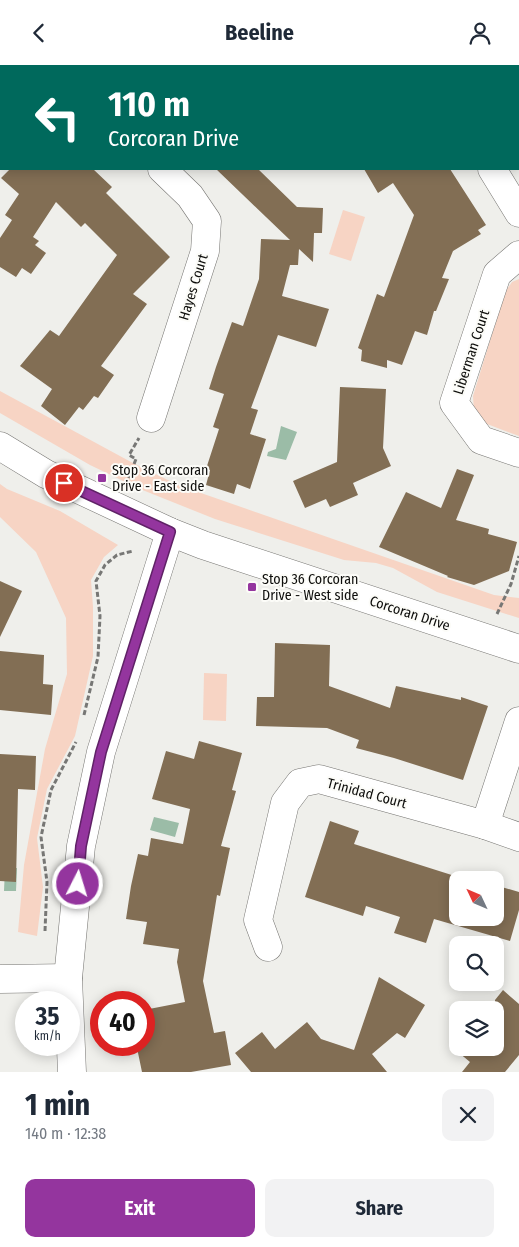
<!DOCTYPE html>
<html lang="en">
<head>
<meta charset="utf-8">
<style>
  body { margin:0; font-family:"Fira Sans Condensed",sans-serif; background:#f2f2f3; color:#1f2937; height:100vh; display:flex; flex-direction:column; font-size:19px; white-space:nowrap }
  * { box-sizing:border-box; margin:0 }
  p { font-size:16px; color:#747a83 }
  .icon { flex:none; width:28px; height:28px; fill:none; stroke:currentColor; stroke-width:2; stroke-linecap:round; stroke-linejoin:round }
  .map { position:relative; height:1007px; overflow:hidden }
  .side { display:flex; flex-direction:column; background:#fff; flex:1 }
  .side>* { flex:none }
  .top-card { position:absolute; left:0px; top:0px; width:520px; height:105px; box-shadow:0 2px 12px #0003; background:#00695c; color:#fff; overflow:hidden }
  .needle { width:32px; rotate:314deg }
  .tools { position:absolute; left:449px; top:806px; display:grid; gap:10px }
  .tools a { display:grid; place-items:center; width:55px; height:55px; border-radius:10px; background:#fff; box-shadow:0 2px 12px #0003; font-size:25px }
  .speed { position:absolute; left:15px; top:926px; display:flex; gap:10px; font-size:25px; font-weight:700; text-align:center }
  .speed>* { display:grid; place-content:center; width:65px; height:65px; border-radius:50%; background:#fff; box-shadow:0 2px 12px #0003; line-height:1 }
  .speed small { font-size:12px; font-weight:400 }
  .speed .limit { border:8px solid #d22; background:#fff; color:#111 }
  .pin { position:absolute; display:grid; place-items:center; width:42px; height:42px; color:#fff; margin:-21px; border:2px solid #fff; border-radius:50%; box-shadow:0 1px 5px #0007 }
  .me { position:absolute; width:55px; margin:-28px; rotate:5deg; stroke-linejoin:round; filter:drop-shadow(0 0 4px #0008) }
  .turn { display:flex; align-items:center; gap:18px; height:105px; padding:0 25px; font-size:22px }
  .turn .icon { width:65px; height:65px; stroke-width:2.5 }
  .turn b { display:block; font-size:35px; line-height:42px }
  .round { display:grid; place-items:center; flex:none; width:52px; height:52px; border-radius:10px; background:#f2f2f3 }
  .overview { display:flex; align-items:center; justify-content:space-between; height:85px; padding:0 25px }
  h1 { font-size:30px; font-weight:700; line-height:38px }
  .action { display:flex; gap:10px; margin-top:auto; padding:10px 25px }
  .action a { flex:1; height:58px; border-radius:10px; background:#94359e; color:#fff; font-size:20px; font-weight:700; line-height:58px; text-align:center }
  .action a+a { background:#f2f2f3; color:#1f2937 }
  header { display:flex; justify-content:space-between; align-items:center; height:65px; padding:0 25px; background:#fff; font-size:22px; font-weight:700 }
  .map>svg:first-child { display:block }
</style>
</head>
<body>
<header><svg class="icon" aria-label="back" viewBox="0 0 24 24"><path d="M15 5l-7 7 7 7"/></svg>Beeline<svg class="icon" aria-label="person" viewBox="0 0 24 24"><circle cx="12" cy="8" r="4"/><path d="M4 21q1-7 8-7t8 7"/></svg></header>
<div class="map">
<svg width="519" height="1007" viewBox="0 0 519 1007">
  <rect width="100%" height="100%" fill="#efefeb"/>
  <!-- green -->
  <g fill="#f7d4c4">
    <path d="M343 145 365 152 351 196 329 189Z"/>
    <path d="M519 214V371L487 359 474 346 473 331 505 227 512 217Z"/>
    <path d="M0 326 131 397 178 420 494 530 519 533V553L437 527 393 503 376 498 344 495 215 454 140 424 90 400 0 348Z"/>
    <path d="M0 419 7 424 60 446 118 480 104 492 91 515 93 542V591L75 671 47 724 37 773 43 822 37 871 18 867 24 800 45 684 67 609 66 553 36 487 0 452Z"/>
    <path d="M204 608 227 609 226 656 203 655Z"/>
  </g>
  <!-- water -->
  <g fill="#9bbca7">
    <path d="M281 361 297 367 286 395 267 391 268 387 276 384Z"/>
    <path d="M154 752 179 758 175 772 150 765Z"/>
    <path d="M5 803H17L16 826H4Z"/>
  </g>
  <!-- building -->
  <g fill="#826e54">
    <path d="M10 104H93L112 122 106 128 170 192 133 229 147 239 101 301 114 310 98 333 94 331 83 345 79 342 65 360 41 341 52 324 20 301 50 265 59 271 117 190 85 158 81 162 56 137 33 172 39 176 35 180 46 188 31 209 22 203 16 212 0 202V173L12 155 5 150 19 129 1 113Z"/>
    <path d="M216 104H258L297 142 323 143 322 168H314L313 197 299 184 298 200H290L282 231 329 244 316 282 278 270 251 343 258 345 250 369 266 374 250 424 237 419 234 429 206 420 210 405 206 404 219 364 213 362 224 329 209 324 216 302 232 257 243 261 259 214 261 174 290 175Z"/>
    <path d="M364 104H450L486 160 478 165 481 169 453 186 442 213 449 214 436 246H434L427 270 415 266 402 300 387 295V303L361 296 362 285 358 283 377 229 384 232 414 150 393 118 378 128Z"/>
    <path d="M340 322 386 324 383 383 391 401 353 418 358 430 330 442 326 434 305 443 293 416 337 397Z"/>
    <path d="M457 404 474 410 456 455 489 464 488 469 517 477 509 506 474 520 447 512 448 511 379 482 406 427 441 443Z"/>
    <path d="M0 516 22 526 0 572Z"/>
    <path d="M275 578 330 580 329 621 390 643 396 621 461 635V632L488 641 463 715 394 693 356 683 359 675 327 663 256 661 257 632H274Z"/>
    <path d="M0 586 44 590 43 619 53 620 51 650 0 645Z"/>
    <path d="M199 676 242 688 232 725 236 726 221 781 230 783 220 831 217 830 203 916 214 968 225 966 231 1000 191 1007H142L137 983 144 982V945L185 937 177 897 179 884 143 879 147 857 126 854 131 821 138 789 148 791 151 773 183 779 190 744 152 734 166 686 194 694Z"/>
    <path d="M0 689 36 691 35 725 18 724 16 817 0 816Z"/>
    <path d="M330 756 359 766 354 779 458 812V852H495V820L519 827V845L510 876 434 854 426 878 394 868 400 852 366 841 363 851 305 832Z"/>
    <path d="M379 912 425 940 405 973 397 968 372 989 387 1007H251L235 988 262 967 275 984 307 957 321 974 354 985Z"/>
    <path d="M503 925 519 939V990L505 1007H462L470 997 452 982H495V935Z"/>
  </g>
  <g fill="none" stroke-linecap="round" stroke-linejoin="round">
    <defs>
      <g id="minor">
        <path d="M52 0 54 1"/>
        <path d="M428 0 429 1"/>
        <path d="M0 45 1 43"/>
        <path d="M492 104 519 148"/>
        <path d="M519 190 497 209 454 338 481 375 519 388"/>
        <path d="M151 353 205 186 207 156 190 131 162 104"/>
        <path d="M0 381 46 409 170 467 203 480 519 584"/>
        <path d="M485 760 519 772"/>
        <path d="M268 882 258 855 285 738 300 718 319 714 485 760 519 656"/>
        <path d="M0 914 68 913"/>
        <path d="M72 1007 68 913 81 781 101 687 170 467"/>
      </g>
    </defs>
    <!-- minor casing -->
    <use href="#minor" stroke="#767572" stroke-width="29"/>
    <!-- path -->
    <g stroke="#777775" stroke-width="3" stroke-dasharray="5 2.5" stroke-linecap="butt">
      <path d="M126 420 136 394 129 390 139 373"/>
      <path d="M497 549 511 519 519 491"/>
      <path d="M84 650 98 592 100 551 96 516 105 500 117 490 133 486"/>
      <path d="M45 866 47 817 41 772 51 725 76 677"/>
    </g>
    <!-- minor -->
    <use href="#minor" stroke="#fff" stroke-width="28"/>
  </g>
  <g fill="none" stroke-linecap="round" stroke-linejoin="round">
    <defs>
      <path id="route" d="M64 418 170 467 101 687 81 781 78 819"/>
    </defs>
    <!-- route casing -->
    <use href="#route" stroke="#602267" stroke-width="12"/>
    <!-- route -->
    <use href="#route" stroke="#94359e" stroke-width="9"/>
  </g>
  <!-- markers -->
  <g fill="#94359e" stroke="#fcfcf8" stroke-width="2">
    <rect x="97" y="408" width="10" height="10" rx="2.5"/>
    <rect x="247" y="517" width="10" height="10" rx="2.5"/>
  </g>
  <g text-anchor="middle" stroke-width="4" stroke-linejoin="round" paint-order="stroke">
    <!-- street labels -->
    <g font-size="14" fill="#0d0d0b" stroke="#fcfcf8">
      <text transform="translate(193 222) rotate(-73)" y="5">Hayes Court</text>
      <text transform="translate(471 287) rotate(-72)" y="5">Liberman Court</text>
      <text transform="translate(410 548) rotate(18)" y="5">Corcoran Drive</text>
      <text transform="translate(367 728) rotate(15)" y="5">Trinidad Court</text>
    </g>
    <!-- poi labels -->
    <g font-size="14" fill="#0d0d0b" stroke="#fcfcf8" text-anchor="start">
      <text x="112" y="410">Stop 36 Corcoran<tspan x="112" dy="16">Drive - East side</tspan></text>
      <text x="262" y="519">Stop 36 Corcoran<tspan x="262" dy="16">Drive - West side</tspan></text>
    </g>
  </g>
</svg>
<div class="tools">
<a><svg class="needle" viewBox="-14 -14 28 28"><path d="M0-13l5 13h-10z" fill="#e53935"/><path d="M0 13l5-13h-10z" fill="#747a83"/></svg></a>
<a><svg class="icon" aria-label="search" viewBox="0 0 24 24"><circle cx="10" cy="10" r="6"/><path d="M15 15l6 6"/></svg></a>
<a><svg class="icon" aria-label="layers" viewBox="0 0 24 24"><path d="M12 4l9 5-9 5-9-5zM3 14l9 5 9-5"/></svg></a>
</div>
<div class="speed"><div>35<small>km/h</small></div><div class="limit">40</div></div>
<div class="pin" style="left:64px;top:418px;background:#d93025"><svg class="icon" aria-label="arrive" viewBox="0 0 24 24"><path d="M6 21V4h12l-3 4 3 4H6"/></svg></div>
<svg class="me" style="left:78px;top:819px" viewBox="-20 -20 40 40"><circle r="17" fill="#94359e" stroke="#fff" stroke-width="3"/><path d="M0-11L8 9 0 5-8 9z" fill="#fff"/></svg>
<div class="top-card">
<div class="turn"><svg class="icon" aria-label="left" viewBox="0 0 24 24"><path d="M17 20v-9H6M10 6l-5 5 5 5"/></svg><div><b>110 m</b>Corcoran Drive</div></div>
</div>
</div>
<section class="side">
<div class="overview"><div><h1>1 min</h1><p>140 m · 12:38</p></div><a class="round"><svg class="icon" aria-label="close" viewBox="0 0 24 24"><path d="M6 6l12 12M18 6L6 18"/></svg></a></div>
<div class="action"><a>Exit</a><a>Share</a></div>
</section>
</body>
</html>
